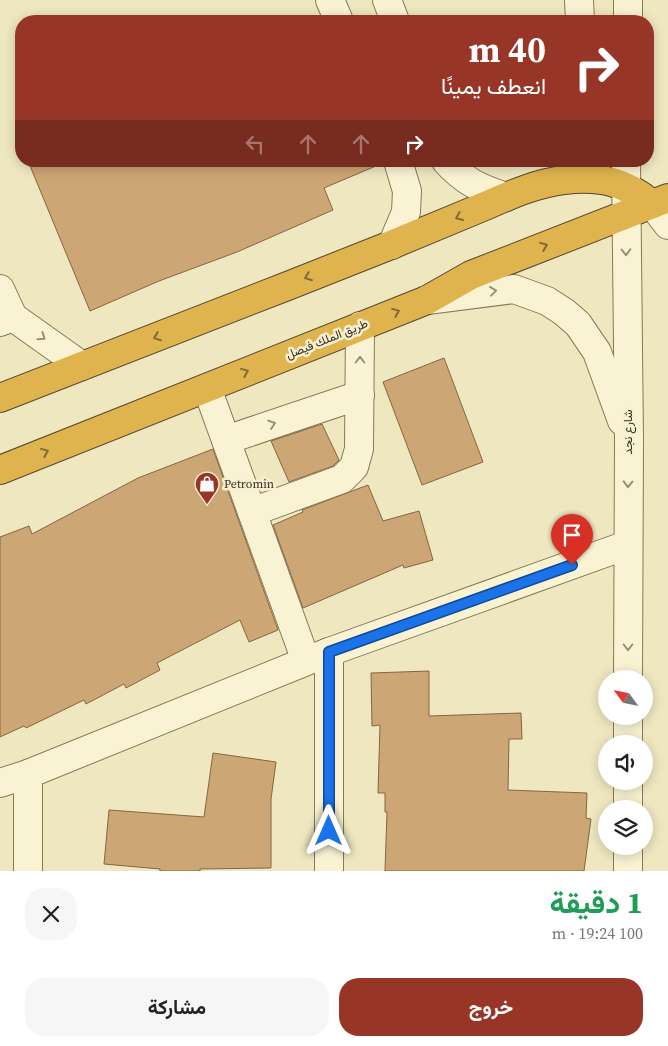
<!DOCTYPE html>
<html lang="ar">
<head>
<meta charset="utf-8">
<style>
  body { margin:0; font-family:"Source Serif 4",Vazirmatn,serif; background:#f6f6f6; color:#222; direction:rtl; height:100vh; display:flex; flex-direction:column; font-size:19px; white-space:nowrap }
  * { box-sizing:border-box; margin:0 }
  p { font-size:16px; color:#767676 }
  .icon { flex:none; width:28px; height:28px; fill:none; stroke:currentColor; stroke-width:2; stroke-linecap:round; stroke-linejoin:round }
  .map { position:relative; height:871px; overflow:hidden; direction:ltr }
  .panel { display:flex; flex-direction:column; background:#fff; flex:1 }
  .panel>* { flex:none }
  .banner { position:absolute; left:15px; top:15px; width:639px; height:152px; border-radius:20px; box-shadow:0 2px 12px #0003; direction:rtl; background:#973627; color:#fff; overflow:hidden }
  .needle { width:32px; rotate:303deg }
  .controls { position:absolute; left:598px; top:670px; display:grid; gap:10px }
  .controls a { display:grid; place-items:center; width:55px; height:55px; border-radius:50%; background:#fff; box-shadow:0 2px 12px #0003; font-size:25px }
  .pin { position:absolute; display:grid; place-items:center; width:42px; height:42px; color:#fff; margin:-51px -21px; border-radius:50% 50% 50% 0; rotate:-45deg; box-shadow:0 0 5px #0007 }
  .pin .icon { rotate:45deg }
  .me { position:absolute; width:55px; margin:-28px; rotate:0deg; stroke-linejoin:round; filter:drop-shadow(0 0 4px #0008) }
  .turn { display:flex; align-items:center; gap:18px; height:105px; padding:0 25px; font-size:22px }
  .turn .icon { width:65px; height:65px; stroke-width:2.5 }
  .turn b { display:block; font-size:35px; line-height:42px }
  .lanes { display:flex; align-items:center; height:48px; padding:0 25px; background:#0003; justify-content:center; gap:25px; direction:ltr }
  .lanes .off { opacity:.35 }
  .round { display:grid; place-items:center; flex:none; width:52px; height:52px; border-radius:20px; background:#f6f6f6 }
  .summary { display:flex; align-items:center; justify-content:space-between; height:85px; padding:0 25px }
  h1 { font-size:30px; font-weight:700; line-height:38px; color:#1e9e55 }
  .primary-button { display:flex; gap:10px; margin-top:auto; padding:10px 25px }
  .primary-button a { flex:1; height:58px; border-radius:20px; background:#973627; color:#fff; font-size:20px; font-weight:700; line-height:58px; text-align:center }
  .primary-button a+a { background:#f6f6f6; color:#222 }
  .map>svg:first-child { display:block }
</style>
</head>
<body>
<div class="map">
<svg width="668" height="871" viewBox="0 0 668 871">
  <rect width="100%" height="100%" fill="#eee7c0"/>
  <!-- building -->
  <g fill="#cda675" stroke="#87653e">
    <path d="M28 161H383V163L324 188 333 210 237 252 159 281 90 311Z"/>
    <path d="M444 358 483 462 422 485 383 382Z"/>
    <path d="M322 424 339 460 333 466 289 482 271 441Z"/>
    <path d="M213 449 278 630 249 642 240 620 157 663 160 670 126 688 124 684 86 704 84 700 26 728 24 726 0 737V537L29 526 32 534 138 478Z"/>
    <path d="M368 485 383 521 419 511 433 560 404 568 403 565 303 608 273 525 303 512 302 510Z"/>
    <path d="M429 671V716L521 713 522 739H509L508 790 587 793 586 818 591 819 584 871H385L387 812H385V793H378L380 725 372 726 371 673Z"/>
    <path d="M213 753 276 762 271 799V868L200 869V871H160V869L104 864 109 810 204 817Z"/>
  </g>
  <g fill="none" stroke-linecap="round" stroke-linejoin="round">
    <defs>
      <g id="minor">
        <path d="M330 0 339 21"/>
        <path d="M387 0 395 21"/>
        <path d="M579 0 580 21"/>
        <path d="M628 21V0"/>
        <path d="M446 161C465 182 479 188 506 197"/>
        <path d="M626 161 629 440 628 679"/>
        <path d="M652 204 668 225"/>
        <path d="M392 245 406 212 407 191 398 161"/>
        <path d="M0 289 13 317"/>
        <path d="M427 300 514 289 547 301 564 312 578 324 597 352 622 421"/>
        <path d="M0 322 13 317 82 366"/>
        <path d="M207 388 306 661"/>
        <path d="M226 440 360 395"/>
        <path d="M252 512 342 479 354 467 359 449 360 326"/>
        <path d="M628 716V744"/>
        <path d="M628 781V809"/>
        <path d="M0 783 28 774 329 652 627 545"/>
        <path d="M628 846V871"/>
        <path d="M28 871V774"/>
        <path d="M329 871V652"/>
      </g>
      <g id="highway">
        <path d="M0 398C130 347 261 297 391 245 423 232 454 219 485 206 510 195 537 183 564 180 600 176 624 181 652 204"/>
        <path d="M0 470 427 300 471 275 668 198"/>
      </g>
    </defs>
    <!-- minor casing -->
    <use href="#minor" stroke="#877858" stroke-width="30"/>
    <!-- highway casing -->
    <use href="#highway" stroke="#55452c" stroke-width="30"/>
    <!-- minor -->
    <use href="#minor" stroke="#f9f3d3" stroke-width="28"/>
    <!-- highway -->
    <use href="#highway" stroke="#dfb44f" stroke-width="28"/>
  </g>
  <!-- one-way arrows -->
  <defs><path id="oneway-chevron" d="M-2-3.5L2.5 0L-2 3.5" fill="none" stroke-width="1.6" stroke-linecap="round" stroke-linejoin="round" transform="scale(1.25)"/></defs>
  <g stroke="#836a33">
    <use href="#oneway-chevron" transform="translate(459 217) rotate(157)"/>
    <use href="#oneway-chevron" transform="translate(544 246) rotate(-22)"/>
    <use href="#oneway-chevron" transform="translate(308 277) rotate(159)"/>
    <use href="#oneway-chevron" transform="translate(396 312) rotate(-22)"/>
    <use href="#oneway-chevron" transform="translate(157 337) rotate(159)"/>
    <use href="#oneway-chevron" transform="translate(245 372) rotate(-22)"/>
    <use href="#oneway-chevron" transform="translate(45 452) rotate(-22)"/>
  </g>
  <g stroke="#989078">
    <use href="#oneway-chevron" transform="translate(626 252) rotate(89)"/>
    <use href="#oneway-chevron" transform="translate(493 291) rotate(-7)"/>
    <use href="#oneway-chevron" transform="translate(42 337) rotate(35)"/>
    <use href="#oneway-chevron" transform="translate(360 360) rotate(-90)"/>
    <use href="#oneway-chevron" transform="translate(272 424) rotate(-19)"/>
    <use href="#oneway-chevron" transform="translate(628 484) rotate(91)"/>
    <use href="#oneway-chevron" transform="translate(628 647) rotate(90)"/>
  </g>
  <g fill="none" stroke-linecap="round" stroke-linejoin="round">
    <defs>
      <path id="route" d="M329 831V652L572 565"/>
    </defs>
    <!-- route casing -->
    <use href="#route" stroke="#114b97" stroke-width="12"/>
    <!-- route -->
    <use href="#route" stroke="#1a73e8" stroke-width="9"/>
  </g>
  <!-- icons -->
  <defs>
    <symbol id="shop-pin" viewBox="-11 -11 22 30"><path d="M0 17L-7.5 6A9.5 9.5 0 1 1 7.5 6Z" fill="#973627" stroke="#f6f0d0"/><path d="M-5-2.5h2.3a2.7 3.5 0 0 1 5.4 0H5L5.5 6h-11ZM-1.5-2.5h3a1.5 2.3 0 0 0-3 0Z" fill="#fff"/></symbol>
  </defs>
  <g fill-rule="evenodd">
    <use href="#shop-pin" x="193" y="470" width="28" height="38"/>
  </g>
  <g text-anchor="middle" stroke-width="5" stroke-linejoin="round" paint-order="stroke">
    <!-- street labels -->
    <g font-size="12" fill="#372d1c" stroke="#f6f0d0">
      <text transform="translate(327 339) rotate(-22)" y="4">طريق الملك فيصل</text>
      <text transform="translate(628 432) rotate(-90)" y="4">شارع نجد</text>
    </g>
    <!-- poi labels -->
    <g font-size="12" fill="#372d1c" stroke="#f6f0d0" text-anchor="start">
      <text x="224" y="488">Petromin</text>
    </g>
  </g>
</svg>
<div class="controls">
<a><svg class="needle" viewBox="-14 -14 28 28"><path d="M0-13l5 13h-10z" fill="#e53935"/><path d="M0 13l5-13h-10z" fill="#767676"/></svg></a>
<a><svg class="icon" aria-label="sound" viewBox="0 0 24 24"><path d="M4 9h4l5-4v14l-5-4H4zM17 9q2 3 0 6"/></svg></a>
<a><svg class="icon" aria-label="layers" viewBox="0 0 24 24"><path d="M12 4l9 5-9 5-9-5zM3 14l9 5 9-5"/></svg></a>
</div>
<div class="pin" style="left:572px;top:565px;background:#d93025"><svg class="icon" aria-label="arrive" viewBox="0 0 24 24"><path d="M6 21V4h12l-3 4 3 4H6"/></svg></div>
<svg class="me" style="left:329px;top:831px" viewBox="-20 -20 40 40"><path d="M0-17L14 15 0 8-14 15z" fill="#1a73e8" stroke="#fff" stroke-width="4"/></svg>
<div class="banner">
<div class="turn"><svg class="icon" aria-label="right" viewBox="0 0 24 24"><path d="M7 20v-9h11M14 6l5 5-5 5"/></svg><div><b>40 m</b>انعطف يمينًا</div></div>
<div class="lanes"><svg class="icon off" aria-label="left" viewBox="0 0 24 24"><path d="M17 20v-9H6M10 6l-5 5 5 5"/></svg><svg class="icon off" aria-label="ahead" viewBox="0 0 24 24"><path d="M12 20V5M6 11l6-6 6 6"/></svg><svg class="icon off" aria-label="ahead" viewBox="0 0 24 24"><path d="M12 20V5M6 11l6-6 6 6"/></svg><svg class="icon" aria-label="right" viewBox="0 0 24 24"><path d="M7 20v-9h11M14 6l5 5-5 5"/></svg></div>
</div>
</div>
<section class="panel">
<div class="summary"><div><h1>1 دقيقة</h1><p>100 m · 19:24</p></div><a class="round"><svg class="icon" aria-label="close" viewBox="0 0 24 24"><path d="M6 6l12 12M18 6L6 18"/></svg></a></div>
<div class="primary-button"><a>خروج</a><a>مشاركة</a></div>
</section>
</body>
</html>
